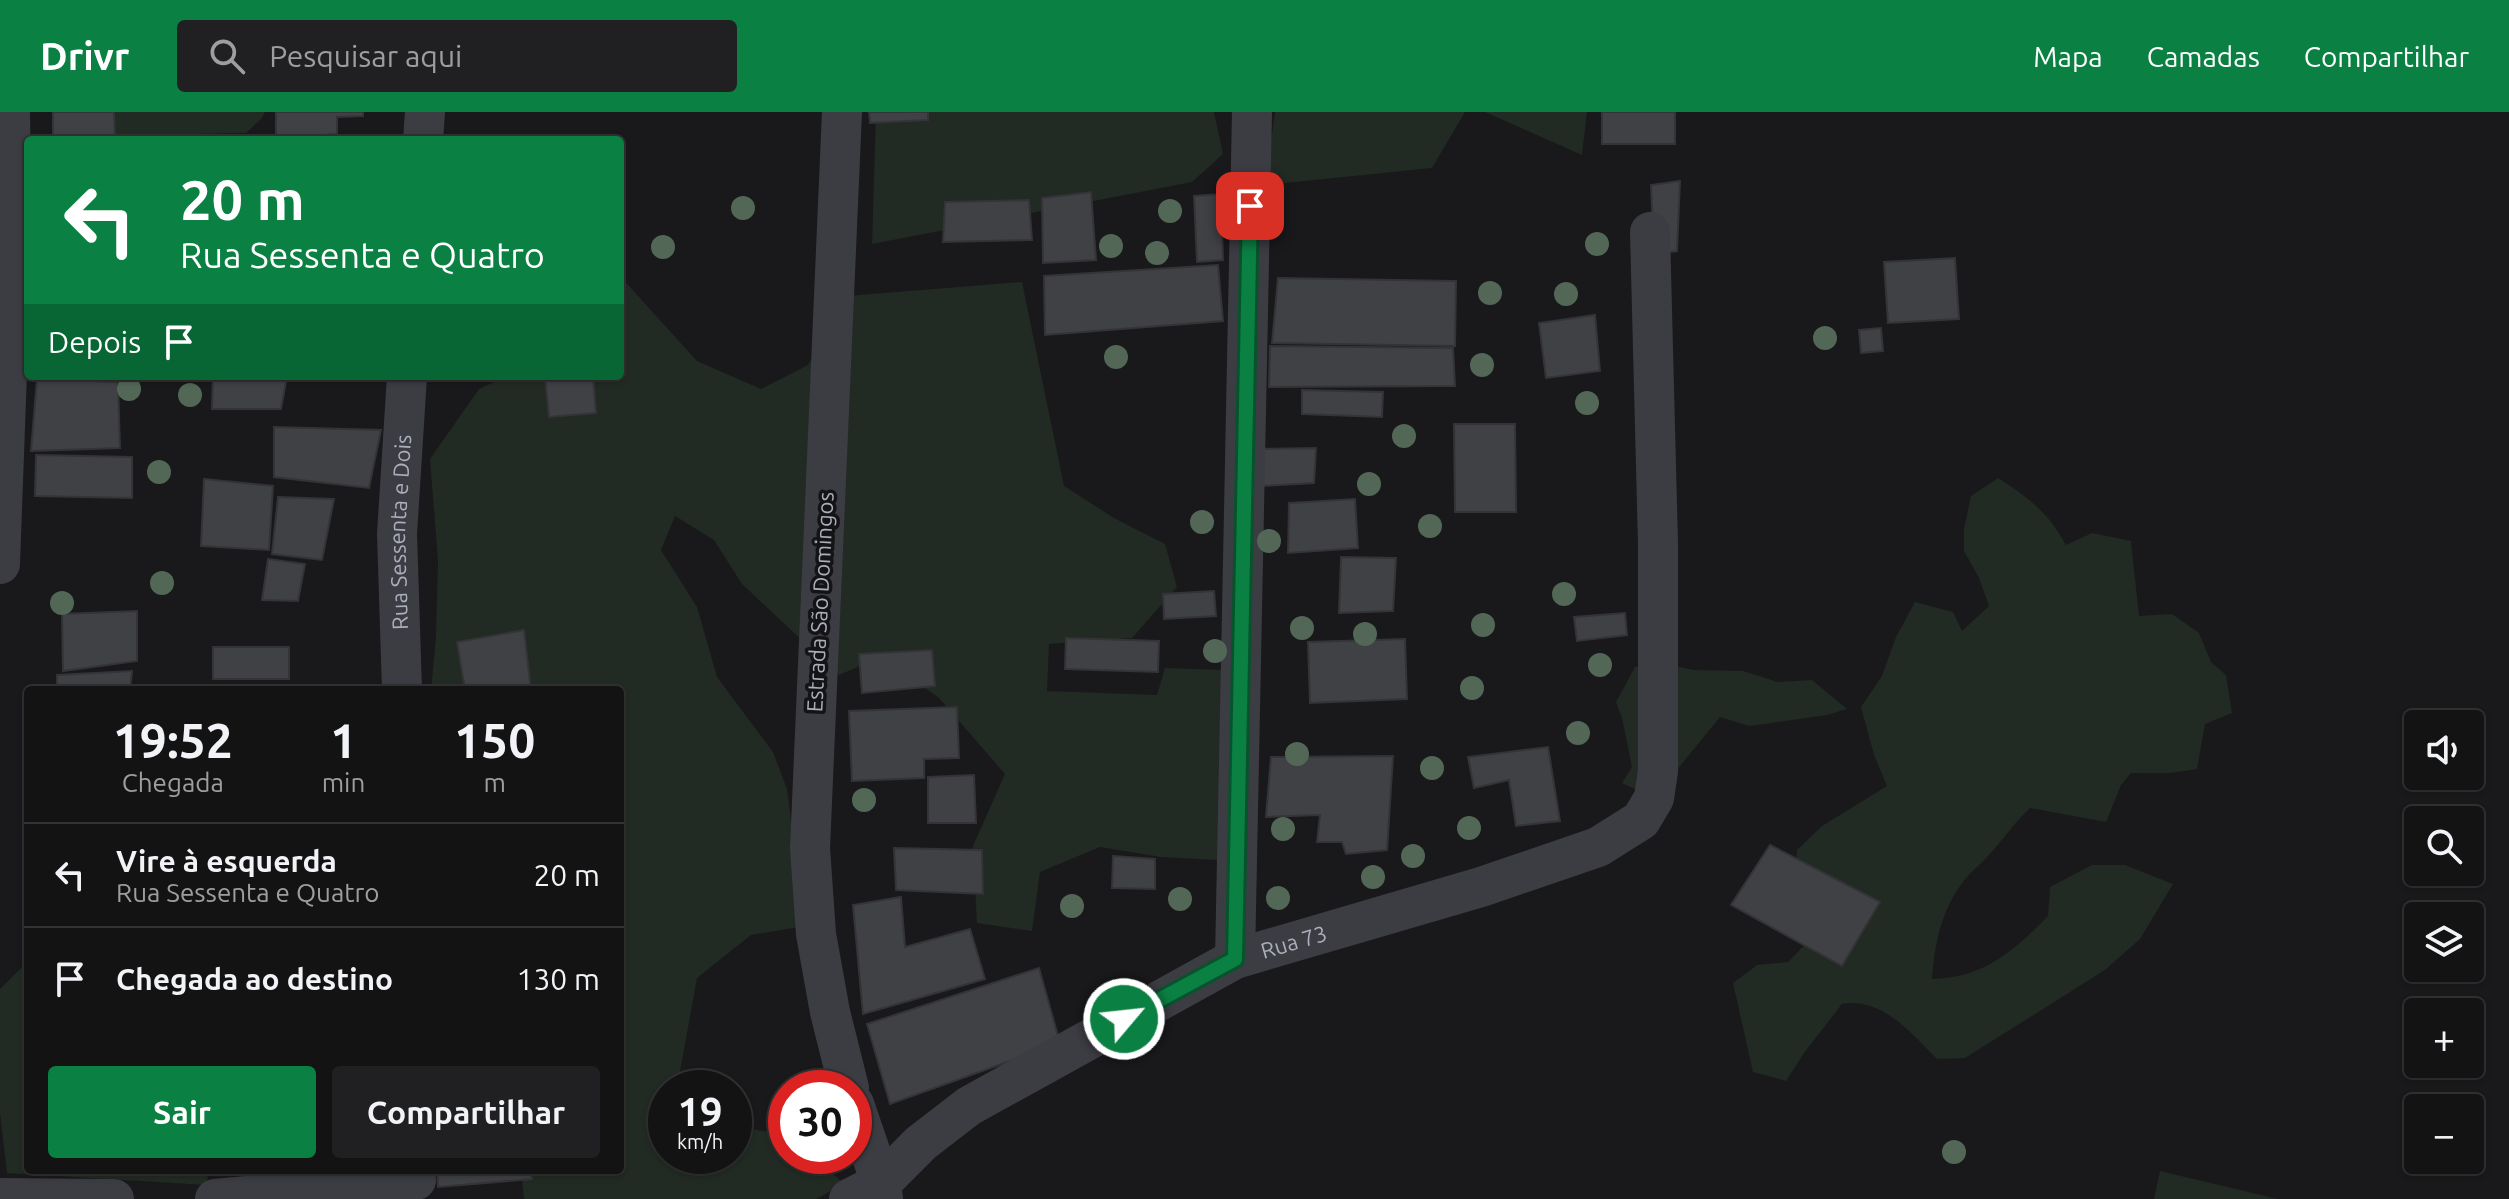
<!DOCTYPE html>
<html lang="pt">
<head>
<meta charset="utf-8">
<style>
  body { margin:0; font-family:Ubuntu,sans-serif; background:#202022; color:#f1f3f6; height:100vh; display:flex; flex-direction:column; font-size:30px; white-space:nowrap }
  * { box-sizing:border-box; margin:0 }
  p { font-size:26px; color:#9d9ea0 }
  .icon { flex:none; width:44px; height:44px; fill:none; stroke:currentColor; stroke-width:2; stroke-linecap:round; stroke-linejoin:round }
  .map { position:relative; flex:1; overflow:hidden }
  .side { position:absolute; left:24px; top:574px; width:600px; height:488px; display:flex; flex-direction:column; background:#131314; border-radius:8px; box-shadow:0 2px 6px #0004,0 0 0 2px #323234 }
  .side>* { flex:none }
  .top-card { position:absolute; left:24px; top:24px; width:600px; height:244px; border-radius:8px; box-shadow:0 2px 6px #0004,0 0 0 2px #323234; background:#0b8043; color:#fff; overflow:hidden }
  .fabs { position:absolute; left:2404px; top:598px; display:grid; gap:16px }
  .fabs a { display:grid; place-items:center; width:80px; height:80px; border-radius:8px; background:#131314; box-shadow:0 2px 6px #0004,0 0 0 2px #323234; font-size:40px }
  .speed { position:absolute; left:648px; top:958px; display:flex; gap:16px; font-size:40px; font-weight:700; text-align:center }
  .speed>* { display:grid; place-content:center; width:104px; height:104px; border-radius:50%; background:#131314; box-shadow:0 2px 6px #0004,0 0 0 2px #323234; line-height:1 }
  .speed small { font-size:20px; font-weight:400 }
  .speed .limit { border:12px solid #d22; background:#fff; color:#111 }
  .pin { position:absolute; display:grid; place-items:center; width:68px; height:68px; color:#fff; margin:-34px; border-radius:16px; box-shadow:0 4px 12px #0006 }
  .me { position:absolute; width:88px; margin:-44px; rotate:62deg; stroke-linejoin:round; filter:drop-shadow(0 0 6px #0008) }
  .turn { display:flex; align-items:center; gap:28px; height:168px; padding:0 24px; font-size:36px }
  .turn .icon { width:104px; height:104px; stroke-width:2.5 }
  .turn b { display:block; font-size:56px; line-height:68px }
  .then { display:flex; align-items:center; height:76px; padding:0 24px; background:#0003; gap:16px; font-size:30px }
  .eta { display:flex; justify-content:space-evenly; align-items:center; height:136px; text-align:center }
  .eta b { font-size:48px; font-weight:600; line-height:56px }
  .action { display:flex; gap:16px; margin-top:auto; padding:16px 24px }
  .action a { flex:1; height:92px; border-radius:8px; background:#0b8043; color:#fff; font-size:32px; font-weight:600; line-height:92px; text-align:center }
  .action a+a { background:#202022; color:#f1f3f6 }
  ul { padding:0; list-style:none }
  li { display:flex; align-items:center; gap:24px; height:104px; padding:0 24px; border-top:2px solid #323234 }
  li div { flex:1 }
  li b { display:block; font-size:30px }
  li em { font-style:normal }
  header { display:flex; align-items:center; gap:48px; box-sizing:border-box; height:112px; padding:0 40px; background:#0b8043; color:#fff }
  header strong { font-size:38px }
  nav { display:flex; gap:44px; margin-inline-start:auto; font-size:28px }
  .search { width:560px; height:72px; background:#202022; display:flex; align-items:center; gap:20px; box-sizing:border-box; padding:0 28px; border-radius:8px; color:#9d9ea0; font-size:30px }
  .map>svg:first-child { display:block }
</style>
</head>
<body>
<header>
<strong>Drivr</strong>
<div class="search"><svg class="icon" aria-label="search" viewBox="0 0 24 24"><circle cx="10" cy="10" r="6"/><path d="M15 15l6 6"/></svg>Pesquisar aqui</div>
<nav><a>Mapa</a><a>Camadas</a><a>Compartilhar</a></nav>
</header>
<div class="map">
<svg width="2509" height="1087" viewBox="0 0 2509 1087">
  <rect width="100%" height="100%" fill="#19191b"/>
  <!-- green -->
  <g fill="#212a23">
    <path d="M105 0H265L262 6 246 21 201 22 202 28H106L102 14Z"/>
    <path d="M876 0H1214L1223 42 1192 70 872 132Z"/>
    <path d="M1275 0H1465L1432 56 1265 73Z"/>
    <path d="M1485 0H1587L1582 43Z"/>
    <path d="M620 164 697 249 761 277 808 253 847 184 1022 170 1064 374 1114 406 1165 432 1177 475 1132 526 1049 532 1047 579 1157 583 1165 556 1224 558 1218 748 1161 745 1100 735 1040 760 1032 819 977 811 973 734 1005 662 939 586 881 545 839 563 742 472 714 428 675 404 661 438 697 495 717 565 773 640 787 677 805 814 751 823 697 866 677 976H666V1044H734V1014L786 1023V1044H814L844 1072 816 1087H524L521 1058H620V578H431L436 524 438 449 430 347 479 277 507 264H620Z"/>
    <path d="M1998 366C2029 386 2048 400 2066 433L2092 421 2131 429 2139 504 2172 502 2199 521 2211 550 2226 563 2232 601 2205 612 2197 657 2170 661H2131L2121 673 2106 710 2030 696C2014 711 2003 728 1988 744 1981 752 1973 758 1966 766 1942 796 1935 829 1932 867 1983 866 2013 840 2048 804L2050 775 2092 753H2125L2173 772 2140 827 2105 858 1965 946 1937 947C1911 921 1882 885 1842 892L1804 941 1786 969 1753 960 1733 871 1757 853 1788 850 1819 818 1794 772 1797 738 1822 714 1887 674 1874 643 1861 595 1882 564 1896 525 1915 490 1953 500 1962 519 1989 494 1979 466 1964 439V417L1971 384Z"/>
    <path d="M1658 551 1694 558 1743 559 1778 570 1812 568 1847 597 1827 603 1749 614 1720 605 1654 686 1622 671 1632 655 1622 606 1616 590 1635 555Z"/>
    <path d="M28 849V1058H208L207 1073 7 1061 0 1001V877Z"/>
    <path d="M2160 1059 2278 1087H2154Z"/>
  </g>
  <!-- building -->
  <g fill="#404145" stroke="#343337" stroke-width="2">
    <path d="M53 0H114L115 27 53 28Z"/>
    <path d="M276 0H363V4L337 5V22L276 27Z"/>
    <path d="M869 0H928V8L870 11Z"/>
    <rect x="1602" y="0" width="73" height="32"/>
    <path d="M1680 69 1677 139 1654 142 1651 73Z"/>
    <path d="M1091 80 1096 148 1043 151 1042 86Z"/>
    <path d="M1221 82 1223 148 1197 150 1194 84Z"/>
    <path d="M1029 88 1032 128 943 130 945 90Z"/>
    <path d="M1955 146 1959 207 1888 211 1884 150Z"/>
    <path d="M1218 153 1223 209 1045 223 1044 164Z"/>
    <path d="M1278 166 1456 169 1455 234 1272 231Z"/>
    <path d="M1595 203 1600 259 1546 266 1539 211Z"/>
    <path d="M1881 216 1883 239 1861 241 1859 218Z"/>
    <path d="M1270 234 1453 236 1455 274 1269 275Z"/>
    <path d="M213 264H287L281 297H212Z"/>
    <path d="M545 264H593L596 301 549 305Z"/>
    <path d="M37 267 118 270 120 336 31 339Z"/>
    <path d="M1302 278 1383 280 1382 305 1302 302Z"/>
    <path d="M1454 312H1515L1516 400H1455Z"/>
    <path d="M274 315 381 318 369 376 274 365Z"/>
    <path d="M1316 336 1314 371 1261 374 1260 337Z"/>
    <path d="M36 343 132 345V386L35 384Z"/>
    <path d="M204 367 273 374 269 438 201 434Z"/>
    <path d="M278 385 334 387 322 448 272 442Z"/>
    <path d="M1355 387 1358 436 1288 441 1289 391Z"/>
    <path d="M1341 445 1396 446 1393 499 1339 501Z"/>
    <path d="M268 447 305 452 298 489 262 488Z"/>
    <path d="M1214 479 1216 504 1164 507 1163 482Z"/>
    <path d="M137 499V549L63 559 62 502Z"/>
    <path d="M1625 501 1627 523 1577 529 1574 505Z"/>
    <path d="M524 518 531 578H465L457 530Z"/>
    <path d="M1066 526 1159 529 1158 560 1065 557Z"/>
    <path d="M1405 527 1407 587 1310 591 1308 530Z"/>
    <rect x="213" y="535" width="76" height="32"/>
    <path d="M932 538 935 574 862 581 859 542Z"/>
    <path d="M132 559 130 578H57V563Z"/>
    <path d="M957 595 959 646 924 647V666L852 669 849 599Z"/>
    <path d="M1548 635 1560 709 1516 714 1509 668 1474 676 1468 645Z"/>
    <path d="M1393 644 1387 738 1346 742 1342 730H1317L1320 703 1266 705 1271 645Z"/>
    <path d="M974 663 976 711H928V665Z"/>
    <path d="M1770 733 1880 790 1842 854 1731 793Z"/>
    <path d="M894 736 982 738 983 782 896 778Z"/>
    <path d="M1113 744 1155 747V777L1112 776Z"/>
    <path d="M901 785 905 835 970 817 985 867 863 902 853 793Z"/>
    <path d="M1039 856 1060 931 890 992 867 912Z"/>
    <path d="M437 1058H531L532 1067 438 1075Z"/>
  </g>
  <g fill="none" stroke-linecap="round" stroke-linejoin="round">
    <!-- minor -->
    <g stroke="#3c3c43" stroke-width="40">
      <path d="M842 0 810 736 816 822 830 900 849 976"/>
      <path d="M423 28 425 0"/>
      <path d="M0 452 12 124 10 0"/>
      <path id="s1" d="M402 578 397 422 407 264"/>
      <path d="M1235 847 1252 0"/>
      <path d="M854 992 881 1071 883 1087"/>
      <path d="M0 1086 114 1087"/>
      <path d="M215 1087 416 1068"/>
      <path id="s2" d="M849 1087 881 1071 921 1031 969 994 1235 847 1481 775 1598 735 1641 708 1654 686 1658 659V432L1650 120"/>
    </g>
  </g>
  <!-- trees -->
  <g fill="#536757">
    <circle cx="743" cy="96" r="12"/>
    <circle cx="1170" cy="99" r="12"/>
    <circle cx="1597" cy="132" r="12"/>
    <circle cx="1111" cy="134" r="12"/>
    <circle cx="663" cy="135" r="12"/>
    <circle cx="1157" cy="141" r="12"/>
    <circle cx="1490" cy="181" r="12"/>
    <circle cx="1566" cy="182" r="12"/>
    <circle cx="1825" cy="226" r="12"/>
    <circle cx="1116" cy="245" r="12"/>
    <circle cx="1482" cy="253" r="12"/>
    <circle cx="129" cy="277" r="12"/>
    <circle cx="190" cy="283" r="12"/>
    <circle cx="1587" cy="291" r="12"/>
    <circle cx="1404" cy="324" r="12"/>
    <circle cx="159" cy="360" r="12"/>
    <circle cx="1369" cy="372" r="12"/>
    <circle cx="1202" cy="410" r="12"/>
    <circle cx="1430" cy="414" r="12"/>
    <circle cx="1269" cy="429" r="12"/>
    <circle cx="162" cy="471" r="12"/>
    <circle cx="1564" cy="482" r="12"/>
    <circle cx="62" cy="491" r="12"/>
    <circle cx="1483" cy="513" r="12"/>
    <circle cx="1302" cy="516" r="12"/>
    <circle cx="1365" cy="522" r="12"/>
    <circle cx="1215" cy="539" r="12"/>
    <circle cx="1600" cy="553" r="12"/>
    <circle cx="1472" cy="576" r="12"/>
    <circle cx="1578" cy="621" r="12"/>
    <circle cx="1297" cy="642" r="12"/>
    <circle cx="1432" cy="656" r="12"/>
    <circle cx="864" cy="688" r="12"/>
    <circle cx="1469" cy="716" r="12"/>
    <circle cx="1283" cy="717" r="12"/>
    <circle cx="1413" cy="744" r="12"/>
    <circle cx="1373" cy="765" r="12"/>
    <circle cx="1278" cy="786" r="12"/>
    <circle cx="1180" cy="787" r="12"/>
    <circle cx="1072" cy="794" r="12"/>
    <circle cx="1954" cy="1040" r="12"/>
  </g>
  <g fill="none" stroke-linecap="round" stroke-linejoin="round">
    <defs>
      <path id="route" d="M1124 907 1235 847 1250 94"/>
    </defs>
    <!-- route casing -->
    <use href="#route" stroke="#07532c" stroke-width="20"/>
    <!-- route -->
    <use href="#route" stroke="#0b8043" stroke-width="14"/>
  </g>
  <g text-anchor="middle" stroke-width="7" stroke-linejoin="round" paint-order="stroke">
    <!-- street labels -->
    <g font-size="22" fill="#abafbb" stroke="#141417">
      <text dy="8" stroke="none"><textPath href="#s1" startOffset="158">Rua Sessenta e Dois</textPath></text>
      <text transform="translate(820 490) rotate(-87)" y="8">Estrada São Domingos</text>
      <text dy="8" stroke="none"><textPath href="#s2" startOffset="518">Rua 73</textPath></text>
    </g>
  </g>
</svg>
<div class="fabs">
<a><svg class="icon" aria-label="sound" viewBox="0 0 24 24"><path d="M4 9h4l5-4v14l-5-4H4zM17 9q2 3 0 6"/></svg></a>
<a><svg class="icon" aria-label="search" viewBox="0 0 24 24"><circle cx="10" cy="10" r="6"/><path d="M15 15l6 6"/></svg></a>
<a><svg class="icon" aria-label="layers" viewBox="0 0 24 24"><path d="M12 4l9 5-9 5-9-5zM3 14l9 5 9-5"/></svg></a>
<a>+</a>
<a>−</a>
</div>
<div class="speed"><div>19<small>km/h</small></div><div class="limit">30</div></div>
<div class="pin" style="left:1250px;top:94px;background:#d93025"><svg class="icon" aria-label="arrive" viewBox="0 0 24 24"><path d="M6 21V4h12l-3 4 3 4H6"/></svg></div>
<svg class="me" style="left:1124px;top:907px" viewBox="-20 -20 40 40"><circle r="17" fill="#0b8043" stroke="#fff" stroke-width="3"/><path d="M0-11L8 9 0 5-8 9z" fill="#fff"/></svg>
<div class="top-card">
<div class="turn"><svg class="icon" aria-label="left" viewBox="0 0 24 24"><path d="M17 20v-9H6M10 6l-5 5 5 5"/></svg><div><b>20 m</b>Rua Sessenta e Quatro</div></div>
<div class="then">Depois<svg class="icon" aria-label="arrive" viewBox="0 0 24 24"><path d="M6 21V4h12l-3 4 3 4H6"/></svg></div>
</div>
<section class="side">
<div class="eta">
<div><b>19:52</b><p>Chegada</p></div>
<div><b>1</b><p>min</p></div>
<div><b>150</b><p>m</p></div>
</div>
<ul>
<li><svg class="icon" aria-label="left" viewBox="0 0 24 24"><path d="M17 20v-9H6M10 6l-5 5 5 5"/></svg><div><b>Vire à esquerda</b><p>Rua Sessenta e Quatro</p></div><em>20 m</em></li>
<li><svg class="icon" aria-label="arrive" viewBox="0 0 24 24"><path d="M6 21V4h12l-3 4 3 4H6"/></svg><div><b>Chegada ao destino</b></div><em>130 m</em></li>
</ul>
<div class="action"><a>Sair</a><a>Compartilhar</a></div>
</section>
</div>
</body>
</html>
